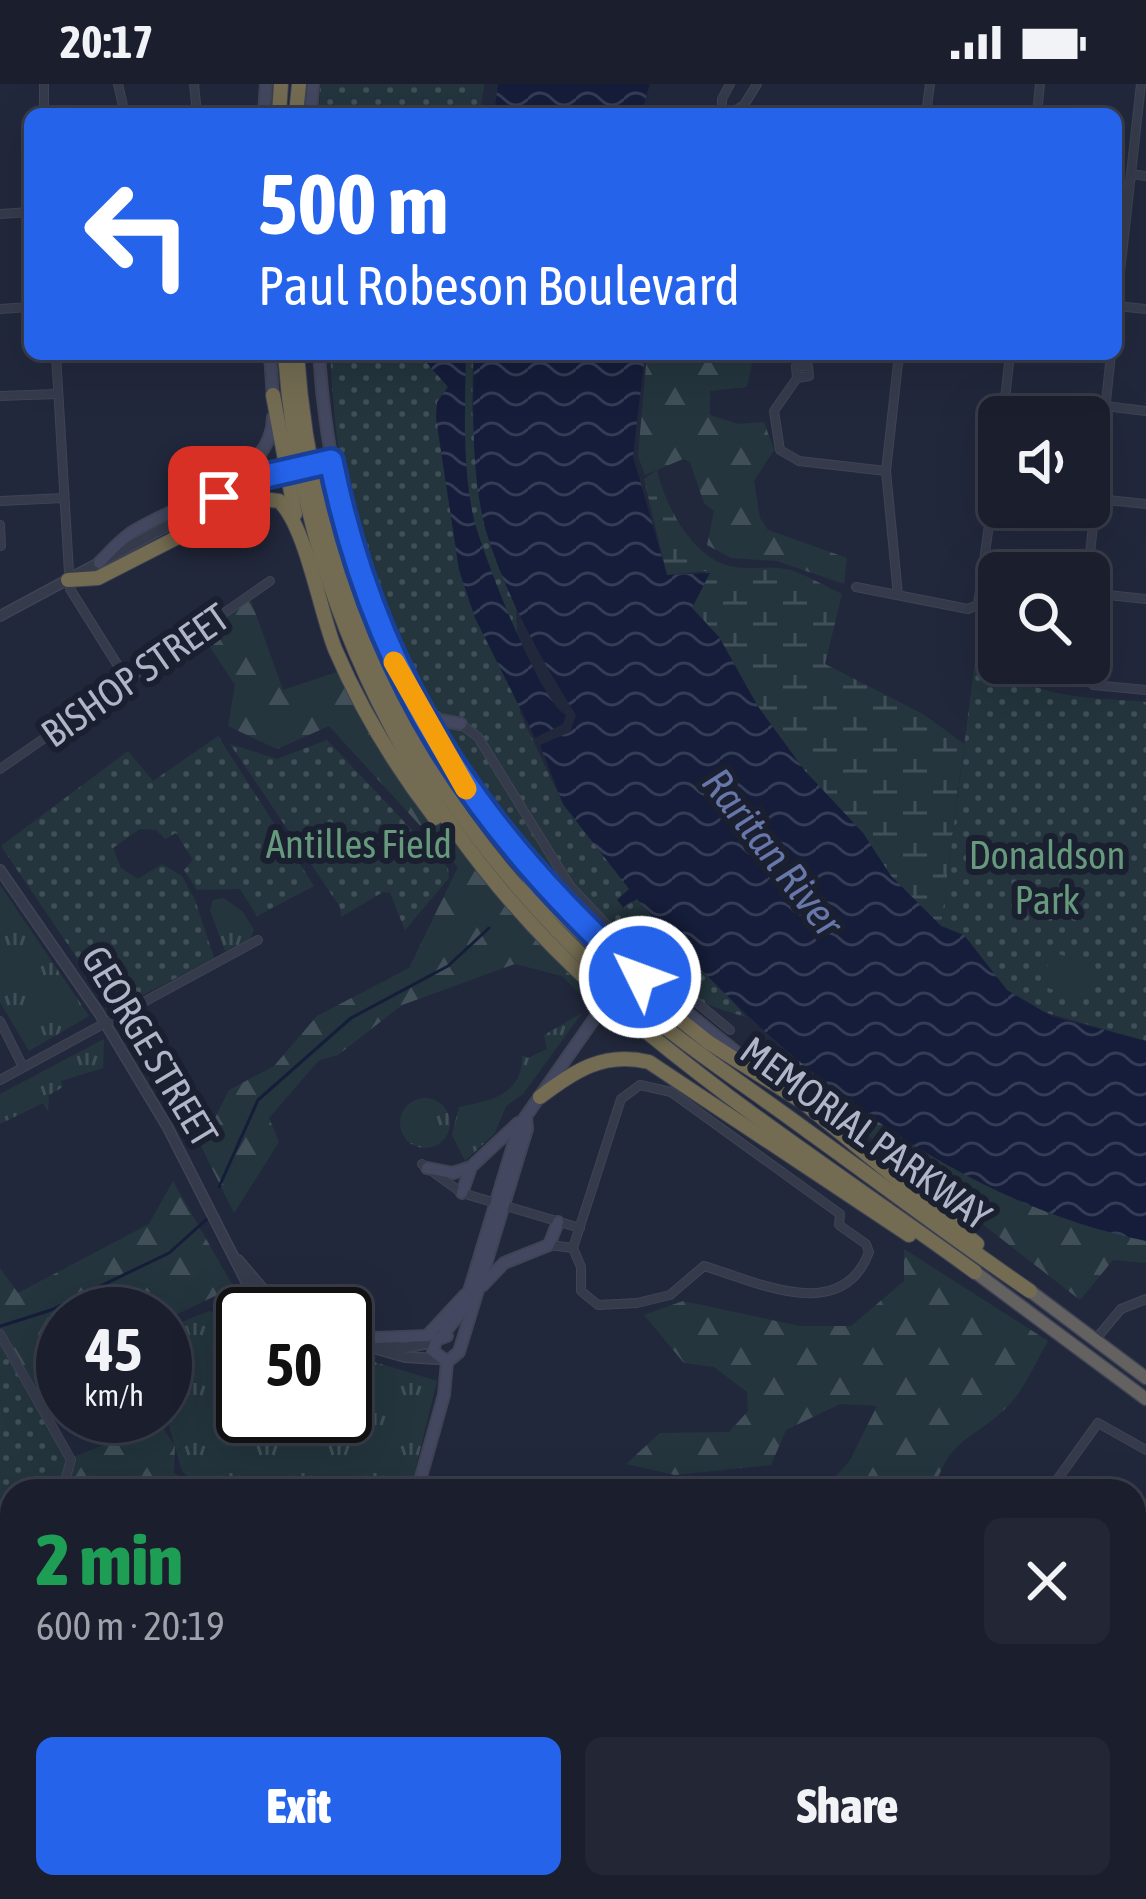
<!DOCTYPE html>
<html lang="en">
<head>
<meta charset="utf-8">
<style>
  body { margin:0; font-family:"Asap Condensed",sans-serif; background:#232735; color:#f1f3f6; height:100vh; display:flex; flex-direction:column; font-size:45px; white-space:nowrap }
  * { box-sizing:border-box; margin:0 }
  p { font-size:39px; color:#9fa2aa }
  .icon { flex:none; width:66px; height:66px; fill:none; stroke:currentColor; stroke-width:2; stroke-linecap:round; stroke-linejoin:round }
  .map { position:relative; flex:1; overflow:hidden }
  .drawer { position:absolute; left:0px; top:1395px; width:1146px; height:420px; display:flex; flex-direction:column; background:#1a1e2d; border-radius:36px 36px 0 0; box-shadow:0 12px 48px #0002,0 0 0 3px #383c49 }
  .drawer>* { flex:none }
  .guide { position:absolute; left:24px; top:24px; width:1098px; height:252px; border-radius:18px; box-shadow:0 12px 48px #0002,0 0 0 3px #383c49; background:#2563eb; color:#fff; overflow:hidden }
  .tools { position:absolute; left:978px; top:312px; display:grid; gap:24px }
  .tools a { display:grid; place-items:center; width:132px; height:132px; border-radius:18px; background:#1a1e2d; box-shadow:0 12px 48px #0002,0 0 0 3px #383c49; font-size:60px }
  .speed { position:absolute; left:36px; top:1203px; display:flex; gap:24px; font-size:60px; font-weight:700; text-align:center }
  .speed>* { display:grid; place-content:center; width:156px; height:156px; border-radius:50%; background:#1a1e2d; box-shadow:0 12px 48px #0002,0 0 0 3px #383c49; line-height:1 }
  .speed small { font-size:30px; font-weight:400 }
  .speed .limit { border:6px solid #111; border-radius:18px; background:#fff; color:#111 }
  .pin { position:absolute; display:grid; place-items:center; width:102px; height:102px; color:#fff; margin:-51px; border-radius:24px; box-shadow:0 6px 18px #0006 }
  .me { position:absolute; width:132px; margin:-66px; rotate:312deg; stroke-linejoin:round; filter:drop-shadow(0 0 9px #0008) }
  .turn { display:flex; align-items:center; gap:42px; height:252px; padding:0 36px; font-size:54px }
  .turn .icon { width:156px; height:156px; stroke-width:2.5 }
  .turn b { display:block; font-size:84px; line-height:102px }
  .round { display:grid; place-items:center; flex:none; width:126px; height:126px; border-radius:18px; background:#232735 }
  .head { display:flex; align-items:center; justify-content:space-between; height:204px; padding:0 36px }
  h1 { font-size:72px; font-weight:800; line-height:90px; color:#1e9e55 }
  .button { display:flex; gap:24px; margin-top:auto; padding:24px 36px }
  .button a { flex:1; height:138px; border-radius:18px; background:#2563eb; color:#fff; font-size:48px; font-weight:800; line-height:138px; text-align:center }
  .button a+a { background:#232735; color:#f1f3f6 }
  .status { display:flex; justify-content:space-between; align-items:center; height:84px; padding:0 60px; background:#1a1e2d; direction:ltr }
  .status svg { height:33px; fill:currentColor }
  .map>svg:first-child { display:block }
</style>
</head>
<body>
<div class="status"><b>20:17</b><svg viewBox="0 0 49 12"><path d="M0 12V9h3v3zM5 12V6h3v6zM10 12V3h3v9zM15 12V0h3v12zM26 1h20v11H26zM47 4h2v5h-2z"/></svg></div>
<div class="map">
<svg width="1146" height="1815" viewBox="0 0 1146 1815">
  <defs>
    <pattern id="grass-tufts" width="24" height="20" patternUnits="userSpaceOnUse" patternTransform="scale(3)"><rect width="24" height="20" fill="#24353d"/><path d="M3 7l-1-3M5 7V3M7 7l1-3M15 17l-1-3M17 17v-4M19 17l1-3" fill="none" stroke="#415058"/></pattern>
    <pattern id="forest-firs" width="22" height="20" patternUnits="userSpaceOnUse" patternTransform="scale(3)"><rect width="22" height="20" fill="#24353d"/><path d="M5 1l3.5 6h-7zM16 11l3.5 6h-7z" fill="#415058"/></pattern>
    <pattern id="wetland-marsh" width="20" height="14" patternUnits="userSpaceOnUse" patternTransform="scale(3)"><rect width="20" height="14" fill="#24353d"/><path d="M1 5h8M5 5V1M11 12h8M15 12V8" fill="none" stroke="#415058"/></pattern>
    <pattern id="park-dots" width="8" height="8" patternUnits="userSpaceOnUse" patternTransform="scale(3)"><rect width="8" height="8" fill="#24353d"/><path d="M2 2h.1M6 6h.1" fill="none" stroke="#415058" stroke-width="1.8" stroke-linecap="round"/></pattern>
    <pattern id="water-waves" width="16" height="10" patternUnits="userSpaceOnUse" patternTransform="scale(3)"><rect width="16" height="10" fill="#151d3a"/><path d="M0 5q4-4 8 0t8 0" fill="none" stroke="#353c55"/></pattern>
  </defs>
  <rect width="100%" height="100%" fill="#22283c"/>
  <!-- grass -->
  <g fill="url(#grass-tufts)">
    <path d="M0 801 89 932 29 967 0 918Z"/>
    <path d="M224 814 243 828 254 846 250 855 225 867 210 826 213 816Z"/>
    <path d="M582 929 523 1010 506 1022 495 1049 465 1077 452 1051 459 1023C491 1017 523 1011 522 971L528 974 547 965 544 951Z"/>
    <path d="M104 955 103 984 61 997 63 1003 49 1011 48 1027 43 1019 0 1040V1010Z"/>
    <circle cx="425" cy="1039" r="25"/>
    <path d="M209 1227 243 1238V1332H345V1269L437 1297 410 1407H204L182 1387 168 1338 190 1290 165 1245Z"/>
  </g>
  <!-- forest -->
  <g fill="url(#forest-firs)">
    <path d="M647 270H754L747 303 710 307V331L738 340 764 338 774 366 754 397 760 434 768 446 847 474 844 500 777 477 731 474 707 461 714 427 704 419 690 378 683 375 645 391 638 372Z"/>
    <path d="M249 511 283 606 340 587C402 712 497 810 592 911L587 917 562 892 515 880 402 921 338 971 319 976 269 1034 279 1058 234 1129 201 1062 229 1006 274 982 317 932 409 884 458 783 329 642 277 665 228 642 235 601 199 546Z"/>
    <path d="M779 956 1146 1144V1179L1113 1176 1080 1216 828 1020Z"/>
    <path d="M173 1097 249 1230 217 1211 165 1236V1230H151L126 1214 115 1230H63V1313L49 1326 0 1241V1184L18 1209 149 1140Z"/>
    <path d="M904 1165 1048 1257C1036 1277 1024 1307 1007 1323 972 1357 949 1353 934 1407H822L849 1378 877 1322 840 1320 786 1346 771 1381 675 1391 626 1380 660 1349 729 1348 748 1327 747 1308 714 1283 684 1279 644 1231 683 1217 800 1242H851L904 1197Z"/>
    <path d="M160 1340 175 1362 174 1389 211 1407H63L70 1374Z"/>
    <path d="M281 1803H512L535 1815H278Z"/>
  </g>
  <!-- wetland -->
  <path fill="url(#wetland-marsh)" d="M657 386C665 422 694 478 735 483 753 486 773 481 791 486 808 492 825 502 842 510L825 580 923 630 964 660 941 842 891 792 863 749 805 687 758 622 719 553 692 524 707 487 667 491 644 395Z"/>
  <!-- park -->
  <g fill="url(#park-dots)">
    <path d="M320 0H484L480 30H319Z"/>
    <path d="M330 270H473L472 326 484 440 516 521 520 629 564 722 746 933C721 926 684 913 662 898 556 825 410 626 369 504 343 427 335 350 330 270Z"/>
    <path d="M979 546C1004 618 1082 612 1146 618V957L1033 925 1007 906 964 852 941 842Z"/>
    <path d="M218 652 314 802 257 832 240 805 197 806 184 786 193 776 176 749 165 755 156 746 140 745 113 764 121 784 138 795 162 780 182 792 195 816 214 874 113 927 1 762 128 667 153 697Z"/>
    <path d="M327 656 448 784 449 794 405 846 390 809 383 808 341 833 340 823 230 660 277 675Z"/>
    <path d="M0 1241 70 1374 63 1407H12V1442L0 1449Z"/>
    <path d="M66 1803H228L255 1815H48Z"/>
  </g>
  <!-- pitch -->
  <path fill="#24353d" d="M1053 868 1096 883 1084 917 1040 901Z"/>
  <!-- water -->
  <g fill="url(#water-waves)">
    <path d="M498 0H650L641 30H494Z"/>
    <path d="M419 270H466C465 324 462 383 474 436 483 470 540 619 566 631L563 640 535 654 475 534 459 486 436 334 437 318 448 303Z"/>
    <path d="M474 270H645L633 372 667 491 710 489 692 524 719 553 758 623 805 687 863 749 891 792 941 842 964 851 1007 906 1051 932 1146 957V1157C942 1115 770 970 637 815L624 824 617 816 629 805 563 720 540 661 570 648 576 631C541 576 505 510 486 447 471 392 473 326 474 270Z"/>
  </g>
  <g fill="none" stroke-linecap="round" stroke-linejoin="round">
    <!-- stream -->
    <g stroke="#151d3a" stroke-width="3">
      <path d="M219 1103 258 1016 351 934 448 882 489 844"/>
      <path d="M1 1242 51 1226 169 1169 207 1135"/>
    </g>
    <defs>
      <g id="minor">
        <path d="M118 0 125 30"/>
        <path d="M194 0 197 29"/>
        <path d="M44 30V0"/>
        <path d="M137 30 197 28"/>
        <path d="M722 30V15L730 0"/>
        <path d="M730 30 744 21 757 0"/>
        <path d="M926 30 930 0"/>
        <path d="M1037 30 1040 0"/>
        <path d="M1131 90 1146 92"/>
        <path d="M0 130 30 128"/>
        <path d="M1116 222 1146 225"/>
        <path d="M1116 224 1141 0"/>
        <path d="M0 225 30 223"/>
        <path d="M56 270 70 505 127 596"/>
        <path d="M797 294 796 282H808L809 292 797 294 774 327 780 366 799 377 886 387"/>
        <path d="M0 312 58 310"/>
        <path d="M1105 322 1146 327"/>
        <path d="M1003 333 1010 270"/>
        <path d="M1089 414 1146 420"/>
        <path d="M0 417 64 414"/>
        <path d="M0 441 1 462"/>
        <path d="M1088 489 1111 270"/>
        <path d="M984 497 999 499"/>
        <path d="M856 503 968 525 978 521 999 367"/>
        <path d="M1089 509 1146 515"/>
        <path d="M898 511 886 387 899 270"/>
        <path d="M1078 579 1093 601 1146 606"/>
        <path d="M461 640 478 653 570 802 619 854 730 946"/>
        <path d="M0 685 270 497"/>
        <path d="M0 937 23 983"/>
        <path d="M0 996 258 856"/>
        <path d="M640 1001 671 1008 840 1130 839 1141 866 1160 869 1168C842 1241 757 1198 704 1182L670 1211 637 1219 598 1221 581 1207V1183L573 1164 621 1015Z"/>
        <path d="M422 1080 462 1109 580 1144"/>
        <path d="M549 1161 573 1164"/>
        <path d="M0 1250 71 1376 62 1407"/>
        <path d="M1095 1256 1121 1225 1146 1215"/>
        <path d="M1049 1407 1098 1339 1146 1366"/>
        <path d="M0 1447 12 1440"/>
        <path d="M1134 1522 1146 1504"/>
        <path d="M513 1803 544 1815"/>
        <path d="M31 1815 48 1803"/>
        <path d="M270 1815 271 1803"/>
        <path d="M974 1815 981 1803"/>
      </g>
      <g id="tertiary">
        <path d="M0 532 247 399"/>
        <path d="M0 786 99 929 168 1044 254 1213 276 1230"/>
        <path d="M238 1176 274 1218 298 1230"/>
        <path d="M345 1245 403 1264 434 1258"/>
        <path d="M345 1256 405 1273 437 1275"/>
      </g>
      <g id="secondary">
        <path d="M264 30 266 0"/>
        <path d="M311 30 313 0"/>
        <path d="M270 270 273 315"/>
        <path d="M319 270C330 447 392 613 502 753"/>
        <path d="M99 479C110 468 121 455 134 447 178 420 273 395 273 333"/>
        <path d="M423 633 461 640"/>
        <path d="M529 785 626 880 740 971"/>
        <path d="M427 1084 453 1089 468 1084"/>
        <path d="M462 1109 471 1083 518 1039"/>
        <path d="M482 1202 504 1179 549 1161 558 1138"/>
        <path d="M442 1252 464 1224 519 1042 599 928"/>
        <path d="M375 1254 427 1252 465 1211"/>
        <path d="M447 1278 459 1268 527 1045 526 1034"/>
        <path d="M447 1278 433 1267 436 1256 447 1252"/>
        <path d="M417 1407 444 1311 447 1278"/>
        <path d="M641 1803 646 1815"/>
      </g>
      <g id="trunk">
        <path d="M975 1188 1146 1315"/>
        <path d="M1030 1207 1146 1294"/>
      </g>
      <g id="motorway">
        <path d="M279 30 281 0"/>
        <path d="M296 30 299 0"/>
        <path d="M285 270C302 517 413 739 597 905 713 1010 849 1096 975 1188"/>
        <path d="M297 270C314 517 425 729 607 895 670 952 741 998 809 1048 883 1101 955 1156 1030 1207"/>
        <path d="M273 311 295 430"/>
        <path d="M68 496 98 494 254 414 279 417C306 442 320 528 335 565 361 626 395 682 435 734"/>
        <path d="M500 751 539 809 627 893 708 958 804 1019 977 1160"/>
        <path d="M540 1013C574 987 604 967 649 978L909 1151"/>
      </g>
    </defs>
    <!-- minor casing -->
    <use href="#minor" stroke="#3f4455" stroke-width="10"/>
    <!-- tertiary casing -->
    <use href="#tertiary" stroke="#3f4455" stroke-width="12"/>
    <!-- secondary casing -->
    <use href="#secondary" stroke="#3f4455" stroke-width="14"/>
    <!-- trunk casing -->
    <use href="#trunk" stroke="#3e4254" stroke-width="15"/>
    <!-- motorway casing -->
    <use href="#motorway" stroke="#3e4254" stroke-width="16"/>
    <!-- minor -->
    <use href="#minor" stroke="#363b4c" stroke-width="8"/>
    <!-- tertiary -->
    <use href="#tertiary" stroke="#363b4c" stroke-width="9"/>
    <!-- secondary -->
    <use href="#secondary" stroke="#434860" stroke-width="10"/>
    <!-- trunk -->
    <use href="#trunk" stroke="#636260" stroke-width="12"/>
    <!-- motorway -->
    <use href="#motorway" stroke="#736c52" stroke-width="14"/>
    <defs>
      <path id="tertiary-bridge" d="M247 399 321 379"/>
      <path id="secondary-bridge" d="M599 928 624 896"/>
    </defs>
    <!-- tertiary-bridge casing -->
    <use href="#tertiary-bridge" stroke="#3f4455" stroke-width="12" stroke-linecap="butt"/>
    <!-- secondary-bridge casing -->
    <use href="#secondary-bridge" stroke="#3f4455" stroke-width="14" stroke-linecap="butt"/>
    <!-- tertiary-bridge -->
    <use href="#tertiary-bridge" stroke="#363b4c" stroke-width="9"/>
    <!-- secondary-bridge -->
    <use href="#secondary-bridge" stroke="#434860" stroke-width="10"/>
  </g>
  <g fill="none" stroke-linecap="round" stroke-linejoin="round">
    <defs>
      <path id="route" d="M219 413 266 392 331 377C375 594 477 747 640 893"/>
    </defs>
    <!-- route casing -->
    <use href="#route" stroke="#184099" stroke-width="30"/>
    <!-- route -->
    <use href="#route" stroke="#2563eb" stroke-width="21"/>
    <!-- slow -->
    <path stroke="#f59e0b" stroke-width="21" d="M394 578 466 705"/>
  </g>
  <g text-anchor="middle" stroke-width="12" stroke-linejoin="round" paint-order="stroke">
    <!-- street labels -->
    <g font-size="39" fill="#b1b5c8" stroke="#1b2031">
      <text transform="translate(135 591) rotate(-35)" y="14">BISHOP STREET</text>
      <text transform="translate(150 962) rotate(59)" y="14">GEORGE STREET</text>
      <text transform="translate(866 1049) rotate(36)" y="14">MEMORIAL PARKWAY</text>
    </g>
    <!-- park labels -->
    <g font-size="39" fill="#679a7d" stroke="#1b2031">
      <text x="359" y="774">Antilles Field</text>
      <text x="1047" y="785">Donaldson<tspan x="1047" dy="45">Park</tspan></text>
    </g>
    <!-- water labels -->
    <g font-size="42" font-style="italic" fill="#6877a9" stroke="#1b2031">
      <text transform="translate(773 768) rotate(52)" y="15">Raritan River</text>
    </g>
  </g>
</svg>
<div class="tools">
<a><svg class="icon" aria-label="sound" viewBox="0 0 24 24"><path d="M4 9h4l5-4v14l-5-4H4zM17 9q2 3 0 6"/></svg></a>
<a><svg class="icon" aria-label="search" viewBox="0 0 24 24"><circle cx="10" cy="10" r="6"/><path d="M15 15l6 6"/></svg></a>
</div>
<div class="speed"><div>45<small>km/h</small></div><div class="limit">50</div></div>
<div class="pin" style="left:219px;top:413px;background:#d93025"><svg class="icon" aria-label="arrive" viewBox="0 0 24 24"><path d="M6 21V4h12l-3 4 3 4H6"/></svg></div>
<svg class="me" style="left:640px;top:893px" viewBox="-20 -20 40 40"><circle r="17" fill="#2563eb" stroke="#fff" stroke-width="3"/><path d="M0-11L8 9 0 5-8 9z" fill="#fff"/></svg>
<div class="guide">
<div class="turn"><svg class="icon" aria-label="left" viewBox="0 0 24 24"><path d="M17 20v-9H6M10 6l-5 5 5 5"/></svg><div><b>500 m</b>Paul Robeson Boulevard</div></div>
</div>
<section class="drawer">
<div class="head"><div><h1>2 min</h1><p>600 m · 20:19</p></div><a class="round"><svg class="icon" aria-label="close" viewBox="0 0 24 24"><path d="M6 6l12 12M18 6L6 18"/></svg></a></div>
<div class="button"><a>Exit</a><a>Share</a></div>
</section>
</div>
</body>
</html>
